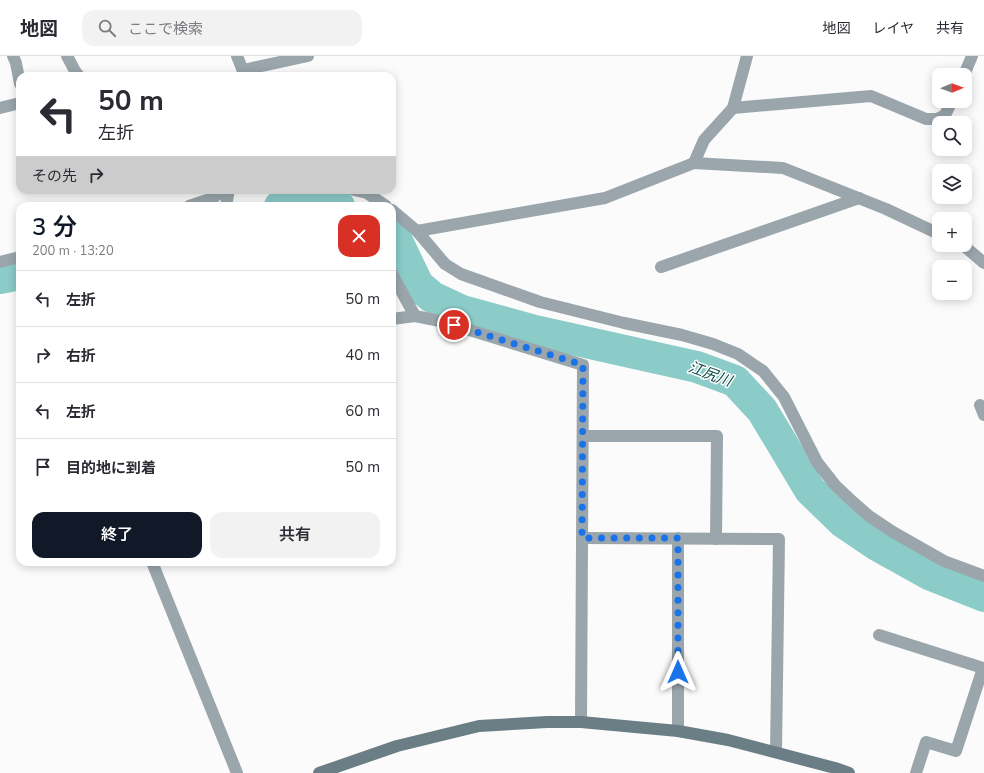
<!DOCTYPE html>
<html lang="ja">
<head>
<meta charset="utf-8">
<style>
  body { margin:0; font-family:"Nunito Sans","Noto Sans JP",sans-serif; background:#f2f2f3; color:#2b2b33; height:100vh; display:flex; flex-direction:column; font-size:15px; white-space:nowrap }
  * { box-sizing:border-box; margin:0 }
  p { font-size:13px; color:#7c7c81 }
  .icon { flex:none; width:22px; height:22px; fill:none; stroke:currentColor; stroke-width:2; stroke-linecap:round; stroke-linejoin:round }
  .map { position:relative; flex:1; overflow:hidden }
  .side { position:absolute; left:16px; top:146px; width:380px; height:364px; display:flex; flex-direction:column; background:#fff; border-radius:12px; box-shadow:0 2px 10px #0003 }
  .side>* { flex:none }
  .guide { position:absolute; left:16px; top:16px; width:380px; height:122px; border-radius:12px; box-shadow:0 2px 10px #0003; background:#fff; color:#2b2b33; overflow:hidden }
  .needle { width:26px; rotate:89deg }
  .controls { position:absolute; left:932px; top:12px; display:grid; gap:8px }
  .controls a { display:grid; place-items:center; width:40px; height:40px; border-radius:8px; background:#fff; box-shadow:0 2px 10px #0003; font-size:20px }
  .pin { position:absolute; display:grid; place-items:center; width:34px; height:34px; color:#fff; margin:-17px; border:2px solid #fff; border-radius:50%; box-shadow:0 1px 4px #0007 }
  .me { position:absolute; width:44px; margin:-22px; rotate:0deg; stroke-linejoin:round; filter:drop-shadow(0 0 3px #0008) }
  .turn { display:flex; align-items:center; gap:14px; height:84px; padding:0 16px; font-size:18px }
  .turn .icon { width:52px; height:52px; stroke-width:2.5 }
  .turn b { display:block; font-size:28px; line-height:34px }
  .then { display:flex; align-items:center; height:38px; padding:0 16px; background:#0003; gap:8px; font-size:15px }
  .round { display:grid; place-items:center; flex:none; width:42px; height:42px; border-radius:12px; background:#f2f2f3 }
  .overview { display:flex; align-items:center; justify-content:space-between; height:68px; padding:0 16px }
  h1 { font-size:24px; font-weight:600; line-height:30px; color:#111827 }
  .button { display:flex; gap:8px; margin-top:auto; padding:8px 16px }
  .button a { flex:1; height:46px; border-radius:12px; background:#111827; color:#fff; font-size:16px; font-weight:600; line-height:46px; text-align:center }
  .button a+a { background:#f2f2f3; color:#2b2b33 }
  ul { padding:0; list-style:none }
  li { display:flex; align-items:center; gap:12px; height:56px; padding:0 16px; border-top:1px solid #e1e1e2 }
  li div { flex:1 }
  li b { display:block; font-size:15px }
  li em { font-style:normal }
  header { display:flex; align-items:center; gap:24px; box-sizing:border-box; height:56px; padding:0 20px; background:#fff; border-bottom:1px solid #e1e1e2 }
  header strong { font-size:19px }
  nav { display:flex; gap:22px; margin-inline-start:auto; font-size:14px }
  .search { width:280px; height:36px; background:#f2f2f3; display:flex; align-items:center; gap:10px; box-sizing:border-box; padding:0 14px; border-radius:12px; color:#7c7c81; font-size:15px }
  .map>svg:first-child { display:block }
</style>
</head>
<body>
<header>
<strong>地図</strong>
<div class="search"><svg class="icon" aria-label="search" viewBox="0 0 24 24"><circle cx="10" cy="10" r="6"/><path d="M15 15l6 6"/></svg>ここで検索</div>
<nav><a>地図</a><a>レイヤ</a><a>共有</a></nav>
</header>
<div class="map">
<svg width="984" height="717" viewBox="0 0 984 717">
  <rect width="100%" height="100%" fill="#fbfbfb"/>
  <g fill="none" stroke-linecap="round" stroke-linejoin="round">
    <!-- river -->
    <g stroke="#8bcbc8" stroke-width="32">
      <path d="M280 150H339"/>
      <path d="M392 180 396 183 418 229 432 241 462 255 531 274 697 311 735 325 762 354 810 434 843 466 877 489 931 519 984 540"/>
      <path d="M0 222 20 218"/>
    </g>
    <!-- street -->
    <g stroke="#9aa6ac" stroke-width="12">
      <path d="M13 0 16 7 20 28"/>
      <path d="M67 0 75 15 79 20"/>
      <path d="M237 0 245 20"/>
      <path d="M243 14 308 0"/>
      <path d="M964 19 972 0"/>
      <path d="M0 52 20 47"/>
      <path d="M733 52 871 40 926 63H937L945 59 952 45"/>
      <path d="M694 107 704 84 733 52 747 0"/>
      <path d="M354 134 367 137 386 150"/>
      <path d="M189 150 213 142 224 134"/>
      <path d="M226 150 229 134"/>
      <path d="M392 154 417 175 445 208 461 218 540 246 624 267 682 279 713 288 738 298 763 315 784 341 817 406 835 429 853 446 869 460 893 476 944 505 984 520"/>
      <path d="M417 175 605 142 694 107 783 112 886 153 939 178"/>
      <path d="M963 189 984 207"/>
      <path d="M0 206 20 201"/>
      <path d="M661 211 859 142"/>
      <path d="M392 218 415 260"/>
      <path d="M392 263 415 260 440 265 583 309 581 666"/>
      <path d="M980 349 984 359"/>
      <path d="M583 380H717L716 483"/>
      <path d="M582 482 779 483 776 696"/>
      <path d="M678 482V675"/>
      <path d="M152 506 237 717"/>
      <path d="M879 579 983 612 956 695 926 686 916 717"/>
    </g>
    <!-- secondary -->
    <path stroke="#6b7e86" stroke-width="12" d="M319 717 397 690 479 670 547 666H581L678 675 728 684 835 712 849 717"/>
  </g>
  <g fill="none" stroke-linecap="round" stroke-linejoin="round">
    <!-- route -->
    <path stroke="#1a73e8" stroke-width="7" stroke-dasharray="0 12.6" d="M454 269 583 309 582 482H678V616"/>
  </g>
  <g text-anchor="middle" stroke-width="3" stroke-linejoin="round" paint-order="stroke">
    <!-- water labels -->
    <g font-size="15" font-style="italic" fill="#104a48" stroke="#fff">
      <text transform="translate(710 318) rotate(20)" y="5">江尻川</text>
    </g>
  </g>
</svg>
<div class="controls">
<a><svg class="needle" viewBox="-14 -14 28 28"><path d="M0-13l5 13h-10z" fill="#e53935"/><path d="M0 13l5-13h-10z" fill="#7c7c81"/></svg></a>
<a><svg class="icon" aria-label="search" viewBox="0 0 24 24"><circle cx="10" cy="10" r="6"/><path d="M15 15l6 6"/></svg></a>
<a><svg class="icon" aria-label="layers" viewBox="0 0 24 24"><path d="M12 4l9 5-9 5-9-5zM3 14l9 5 9-5"/></svg></a>
<a>+</a>
<a>−</a>
</div>
<div class="pin" style="left:454px;top:269px;background:#d93025"><svg class="icon" aria-label="arrive" viewBox="0 0 24 24"><path d="M6 21V4h12l-3 4 3 4H6"/></svg></div>
<svg class="me" style="left:678px;top:616px" viewBox="-20 -20 40 40"><path d="M0-17L14 15 0 8-14 15z" fill="#1a73e8" stroke="#fff" stroke-width="4"/></svg>
<div class="guide">
<div class="turn"><svg class="icon" aria-label="left" viewBox="0 0 24 24"><path d="M17 20v-9H6M10 6l-5 5 5 5"/></svg><div><b>50 m</b>左折</div></div>
<div class="then">その先<svg class="icon" aria-label="right" viewBox="0 0 24 24"><path d="M7 20v-9h11M14 6l5 5-5 5"/></svg></div>
</div>
<section class="side">
<div class="overview"><div><h1>3 分</h1><p>200 m · 13:20</p></div><a class="round" style="background:#d93025;color:#fff"><svg class="icon" aria-label="close" viewBox="0 0 24 24"><path d="M6 6l12 12M18 6L6 18"/></svg></a></div>
<ul>
<li><svg class="icon" aria-label="left" viewBox="0 0 24 24"><path d="M17 20v-9H6M10 6l-5 5 5 5"/></svg><div><b>左折</b></div><em>50 m</em></li>
<li><svg class="icon" aria-label="right" viewBox="0 0 24 24"><path d="M7 20v-9h11M14 6l5 5-5 5"/></svg><div><b>右折</b></div><em>40 m</em></li>
<li><svg class="icon" aria-label="left" viewBox="0 0 24 24"><path d="M17 20v-9H6M10 6l-5 5 5 5"/></svg><div><b>左折</b></div><em>60 m</em></li>
<li><svg class="icon" aria-label="arrive" viewBox="0 0 24 24"><path d="M6 21V4h12l-3 4 3 4H6"/></svg><div><b>目的地に到着</b></div><em>50 m</em></li>
</ul>
<div class="button"><a>終了</a><a>共有</a></div>
</section>
</div>
</body>
</html>
